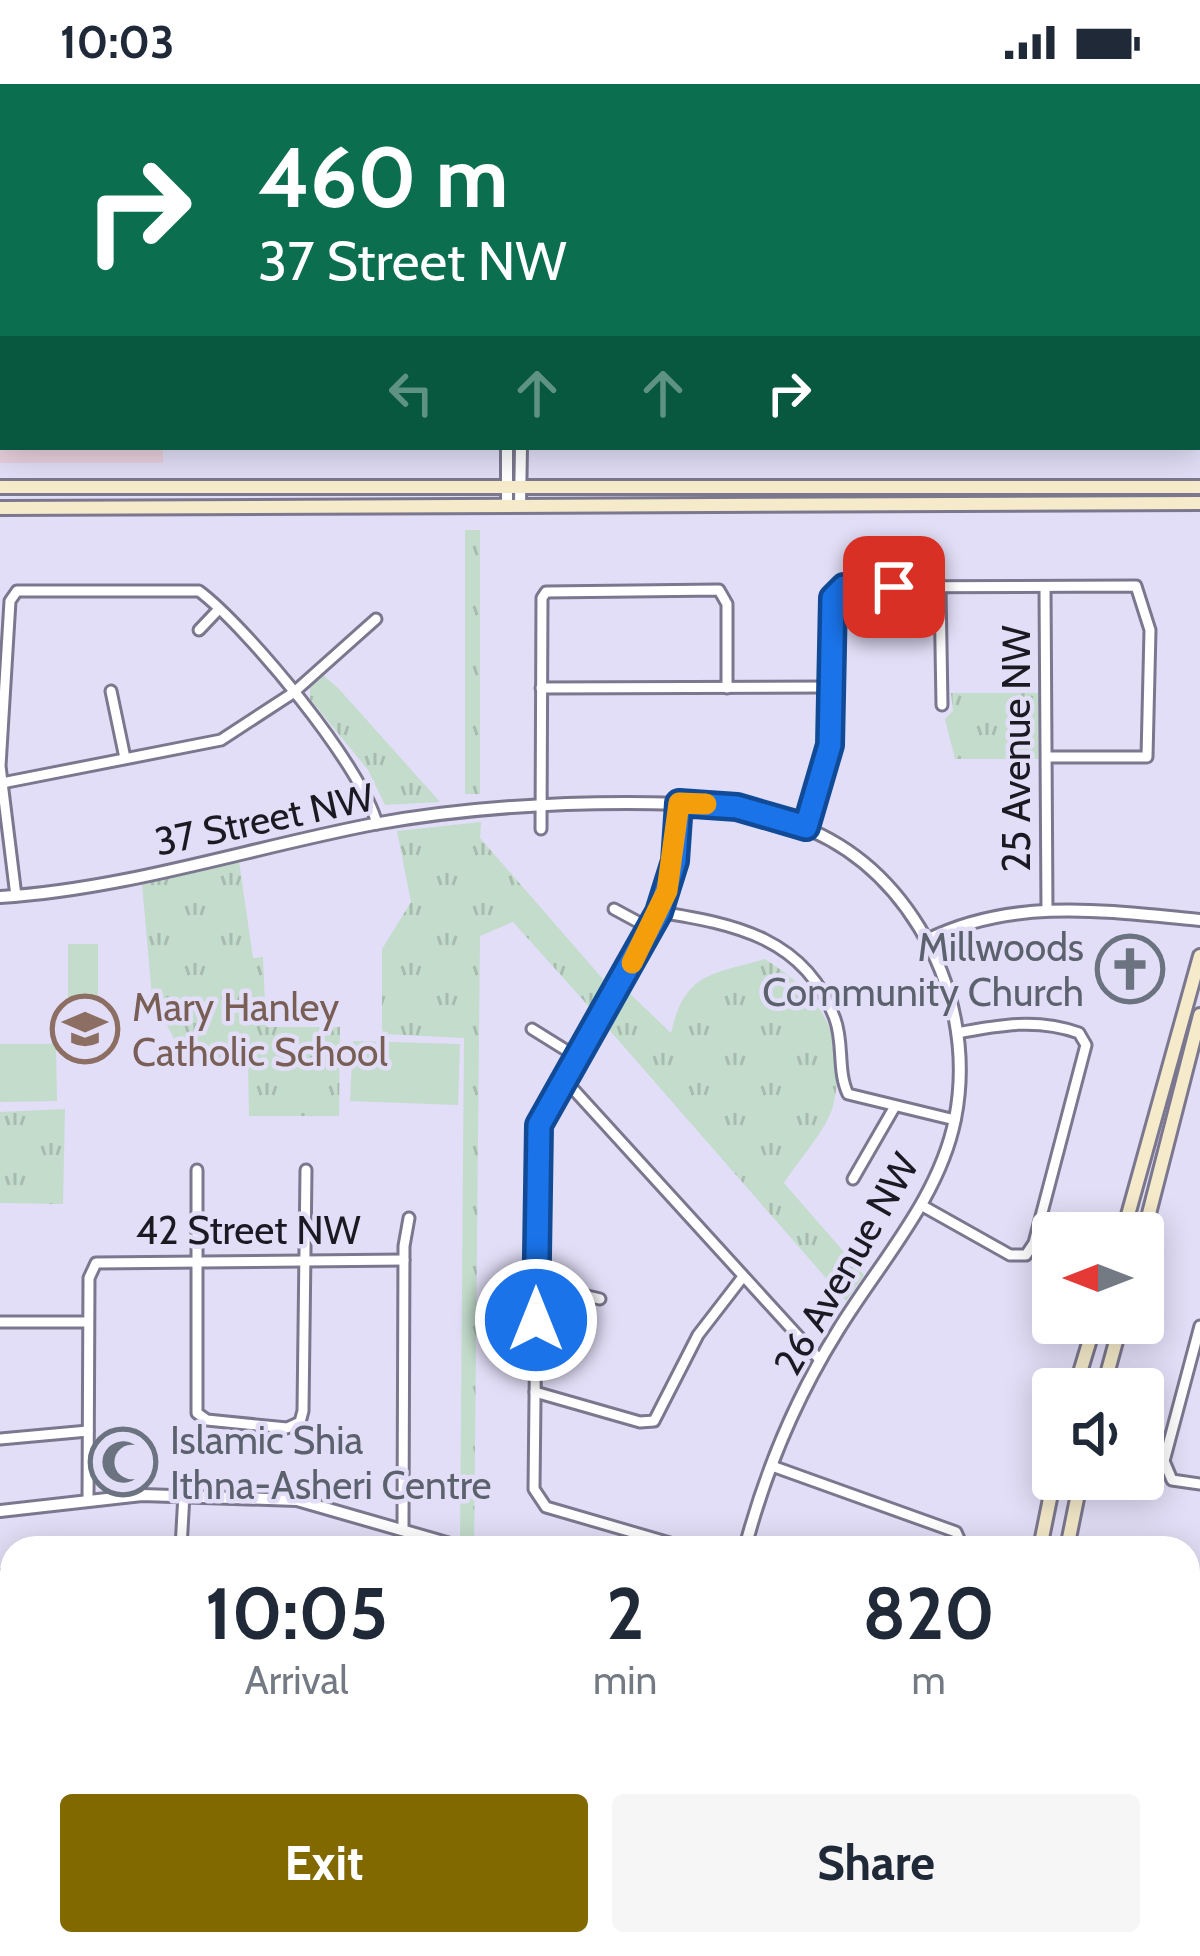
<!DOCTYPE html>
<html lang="en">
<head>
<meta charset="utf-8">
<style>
  body { margin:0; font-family:Cabin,sans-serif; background:#f6f6f7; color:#1f2937; height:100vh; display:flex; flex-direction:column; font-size:45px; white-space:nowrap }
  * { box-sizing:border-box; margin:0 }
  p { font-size:39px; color:#747a83 }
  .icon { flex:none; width:66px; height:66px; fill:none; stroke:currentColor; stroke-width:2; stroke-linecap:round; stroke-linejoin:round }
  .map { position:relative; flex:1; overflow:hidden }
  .sheet { position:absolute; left:0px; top:1452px; width:1200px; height:420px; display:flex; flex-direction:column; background:#fff; border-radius:36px 36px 0 0; box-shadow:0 6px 30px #0003 }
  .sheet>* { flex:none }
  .top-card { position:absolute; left:0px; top:0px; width:1200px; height:366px; box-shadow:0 6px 30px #0003; background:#0b6e4f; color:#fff; overflow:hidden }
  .needle { width:78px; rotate:270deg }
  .tools { position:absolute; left:1032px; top:1128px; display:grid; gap:24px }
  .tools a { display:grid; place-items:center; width:132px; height:132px; border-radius:12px; background:#fff; box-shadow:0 6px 30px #0003; font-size:60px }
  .pin { position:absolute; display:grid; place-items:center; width:102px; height:102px; color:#fff; margin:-51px; border-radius:24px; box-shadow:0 6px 18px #0006 }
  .me { position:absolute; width:132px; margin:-66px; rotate:0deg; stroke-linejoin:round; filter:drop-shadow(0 0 9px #0008) }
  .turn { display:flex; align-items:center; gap:42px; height:252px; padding:0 60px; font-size:54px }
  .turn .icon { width:156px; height:156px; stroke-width:2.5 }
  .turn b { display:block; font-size:84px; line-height:102px }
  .lanes { display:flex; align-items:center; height:114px; padding:0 60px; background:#0003; justify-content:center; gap:60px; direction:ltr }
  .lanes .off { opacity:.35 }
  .eta { display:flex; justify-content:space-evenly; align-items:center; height:204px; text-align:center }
  .eta b { font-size:72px; font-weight:700; line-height:84px }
  .button { display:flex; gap:24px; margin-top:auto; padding:24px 60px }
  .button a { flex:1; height:138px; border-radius:12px; background:#816900; color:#fff; font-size:48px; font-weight:700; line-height:138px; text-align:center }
  .button a+a { background:#f6f6f7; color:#1f2937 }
  .status { display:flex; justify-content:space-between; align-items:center; height:84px; padding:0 60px; background:#fff; direction:ltr }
  .status svg { height:33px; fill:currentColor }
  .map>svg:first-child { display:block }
</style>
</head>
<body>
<div class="status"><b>10:03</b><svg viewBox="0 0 49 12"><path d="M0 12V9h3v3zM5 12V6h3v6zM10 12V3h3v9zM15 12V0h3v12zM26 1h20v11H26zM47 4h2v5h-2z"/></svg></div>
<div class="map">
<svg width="1200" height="1872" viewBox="0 0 1200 1872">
  <defs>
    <pattern id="park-tufts" width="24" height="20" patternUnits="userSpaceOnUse" patternTransform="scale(3)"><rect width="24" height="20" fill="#c3dccb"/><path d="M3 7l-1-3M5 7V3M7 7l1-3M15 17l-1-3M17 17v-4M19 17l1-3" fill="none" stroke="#a7bcae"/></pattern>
  </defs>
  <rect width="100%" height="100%" fill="#e2def7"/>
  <!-- commercial -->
  <g fill="#e8d0dc">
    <path d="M0 225 3 363H163V379H0Z"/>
    <path d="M1188 1492H1200V1630L1188 1629Z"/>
  </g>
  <!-- grass -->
  <g fill="#c3dccb">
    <rect x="68" y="860" width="30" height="67"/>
    <path d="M353 957 460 960 458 1021 350 1017Z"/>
    <path d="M0 960H56L57 1017 0 1018Z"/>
  </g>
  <!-- park -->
  <g fill="url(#park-tufts)">
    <rect x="465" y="446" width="15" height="264"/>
    <path d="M322 590 339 605 440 718 385 721 368 686 310 615V602Z"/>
    <path d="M951 609H1038V675H955L945 635 953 627Z"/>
    <path d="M481 738 480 754 609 902 593 927 513 838 480 852 474 1464H460L464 954 382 950V865L411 818 397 747Z"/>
    <path d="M239 777 253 874 263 873 266 943H340L339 1032H249L248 979 186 978 152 912 142 800Z"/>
    <path d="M765 875C818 909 848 949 834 1018 829 1044 799 1075 784 1099L864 1191 846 1217 605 941 626 906 671 949C685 888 711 891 765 875Z"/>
    <path d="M65 1025 63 1120 0 1119V1028Z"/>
  </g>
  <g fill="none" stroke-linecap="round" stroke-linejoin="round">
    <defs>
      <g id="minor">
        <path d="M33 0 37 3"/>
        <path d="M714 3V0"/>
        <path d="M817 3V0"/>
        <path d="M918 3 920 0"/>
        <path d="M1036 3V0"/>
        <path d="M0 107 3 109"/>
        <path d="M1045 503 1047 826"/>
        <path d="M940 504 942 621"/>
        <path d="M199 546 218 526"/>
        <path d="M541 604 832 603"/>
        <path d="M111 607 125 674"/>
        <path d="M2 699 221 656 293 609 376 535"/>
        <path d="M679 719 677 765 659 828 538 1048 534 1405 546 1423 687 1464"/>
        <path d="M806 743 829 661 832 519 844 503 1136 502 1150 546 1147 673H1047"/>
        <path d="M541 745 542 514 546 508 719 506 727 520V604"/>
        <path d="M16 812 0 682 10 517 17 507H199C247 543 363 683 377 740"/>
        <path d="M614 825 651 845"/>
        <path d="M659 828C735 840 806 854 835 935 844 959 837 987 848 1010L955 1036"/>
        <path d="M532 945 577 973"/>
        <path d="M564 995 820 1276"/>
        <path d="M197 1086V1329L207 1336 287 1344 300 1338 303 1327 306 1086"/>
        <path d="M853 1095 894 1024"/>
        <path d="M921 1121 1010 1171H1026L1034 1159 1086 961 1079 949C1038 934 998 941 957 949"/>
        <path d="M536 1200 600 1215"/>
        <path d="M0 1238H88"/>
        <path d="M1200 1242 1164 1377 1172 1396 1200 1400"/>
        <path d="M535 1308 640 1338 654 1337 698 1251 742 1194"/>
        <path d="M0 1355 88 1347"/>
        <path d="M772 1382 956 1448 963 1464"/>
        <path d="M88 1416 89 1194 96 1179 404 1176"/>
        <path d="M403 1443 404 1162 409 1134"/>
        <path d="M181 1464 184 1410"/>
        <path d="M0 1492 12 1491"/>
        <path d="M1188 1717H1200"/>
        <path d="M0 1728 3 1706 12 1695"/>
        <path d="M0 1849 17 1872"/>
        <path d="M540 1860V1872"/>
        <path d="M834 1860 836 1872"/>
        <path d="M933 1860V1872"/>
        <path d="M1115 1860V1872"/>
        <path d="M106 1872 118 1860"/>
      </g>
      <g id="tertiary">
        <path d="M20 3 22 0"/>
        <path d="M607 3V0"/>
        <path d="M0 56 3 48"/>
        <path d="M507 363V421"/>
        <path d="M520 421 521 363"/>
        <path d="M0 813C127 805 249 764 374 740 457 725 542 719 627 719 747 719 850 731 919 843 954 900 968 969 955 1035 939 1115 879 1179 837 1248 796 1314 765 1388 745 1464"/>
        <path d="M927 856C1013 813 1107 827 1200 836"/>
        <path d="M0 1427 142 1411 297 1416 464 1464"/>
        <path d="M1188 1643 1200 1644"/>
        <path d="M713 1860 714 1872"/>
      </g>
      <g id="secondary">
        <path d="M0 403H1200"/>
        <path d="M0 424 1200 419"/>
        <path d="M1123 1149 1200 872"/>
        <path d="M1143 1153 1200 931"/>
        <path d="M1075 1305 1095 1239"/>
        <path d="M1103 1305 1121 1239"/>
        <path d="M1040 1464 1054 1395"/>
        <path d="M1067 1464 1081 1395"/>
        <path d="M1010 1860V1872"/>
        <path d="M1032 1860 1033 1872"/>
      </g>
    </defs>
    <!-- minor casing -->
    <use href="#minor" stroke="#7b778e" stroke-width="15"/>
    <!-- tertiary casing -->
    <use href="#tertiary" stroke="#7b778e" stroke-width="16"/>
    <!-- secondary casing -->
    <use href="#secondary" stroke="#7b778e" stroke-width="18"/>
    <!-- minor -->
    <use href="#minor" stroke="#fff" stroke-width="9"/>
    <!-- tertiary -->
    <use href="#tertiary" stroke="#fff" stroke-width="10"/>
    <!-- secondary -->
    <use href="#secondary" stroke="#f5eaca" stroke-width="12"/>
  </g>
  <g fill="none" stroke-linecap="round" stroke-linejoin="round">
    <defs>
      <path id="route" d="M536 1236 539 1041 659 828 675 777 679 719 737 723 806 743 830 661 833 514 844 503H894"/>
    </defs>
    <!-- route casing -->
    <use href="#route" stroke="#114b97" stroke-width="30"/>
    <!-- route -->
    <use href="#route" stroke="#1a73e8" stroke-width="21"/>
    <!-- slow -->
    <path stroke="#f59e0b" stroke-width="21" d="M632 879 667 807 679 719 706 720"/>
  </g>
  <!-- icons -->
  <defs>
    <symbol id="church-ring" viewBox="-11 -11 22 22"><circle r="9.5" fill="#e2def7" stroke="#6b7280" stroke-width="1.5"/><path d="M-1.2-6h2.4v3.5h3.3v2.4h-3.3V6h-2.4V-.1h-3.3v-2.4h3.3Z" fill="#6b7280"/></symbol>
    <symbol id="school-ring" viewBox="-11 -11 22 22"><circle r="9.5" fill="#e2def7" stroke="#8d6e63" stroke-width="1.5"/><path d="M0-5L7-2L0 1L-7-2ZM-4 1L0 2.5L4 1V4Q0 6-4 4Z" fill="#8d6e63"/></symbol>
    <symbol id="mosque-ring" viewBox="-11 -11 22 22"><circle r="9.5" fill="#e2def7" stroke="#6b7280" stroke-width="1.5"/><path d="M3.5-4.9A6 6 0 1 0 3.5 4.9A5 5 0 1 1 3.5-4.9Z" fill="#6b7280"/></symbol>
  </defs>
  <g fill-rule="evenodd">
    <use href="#church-ring" x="1092" y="847" width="76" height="76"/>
    <use href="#school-ring" x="47" y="907" width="76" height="76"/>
    <use href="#mosque-ring" x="85" y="1340" width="76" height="76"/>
  </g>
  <g text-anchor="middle" stroke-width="9" stroke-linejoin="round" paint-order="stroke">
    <!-- street labels -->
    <g font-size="39" fill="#1b1a22" stroke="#e2def7">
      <text transform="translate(1016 665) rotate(-90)" y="14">25 Avenue NW</text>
      <text transform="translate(264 735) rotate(-12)" y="14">37 Street NW</text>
      <text x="248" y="1160">42 Street NW</text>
      <text transform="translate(846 1180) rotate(-60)" y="14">26 Avenue NW</text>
    </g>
    <!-- worship labels -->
    <g font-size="39" fill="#5b616d" stroke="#e2def7" text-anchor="end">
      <text x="1084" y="877">Millwoods<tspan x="1084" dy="45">Community Church</tspan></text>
      <text x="170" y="1370" text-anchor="start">Islamic Shia<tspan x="170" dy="45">Ithna-Asheri Centre</tspan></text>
    </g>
    <!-- education labels -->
    <g font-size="39" fill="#785e54" stroke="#e2def7" text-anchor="start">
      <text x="132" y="937">Mary Hanley<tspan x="132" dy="45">Catholic School</tspan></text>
    </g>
  </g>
</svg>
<div class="tools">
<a><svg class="needle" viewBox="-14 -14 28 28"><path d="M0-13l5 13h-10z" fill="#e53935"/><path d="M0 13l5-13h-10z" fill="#747a83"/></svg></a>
<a><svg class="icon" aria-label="sound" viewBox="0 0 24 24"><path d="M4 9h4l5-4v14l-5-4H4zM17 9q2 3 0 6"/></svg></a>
</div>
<div class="pin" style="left:894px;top:503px;background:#d93025"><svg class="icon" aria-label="arrive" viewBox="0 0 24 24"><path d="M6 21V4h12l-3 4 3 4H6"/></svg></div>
<svg class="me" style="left:536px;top:1236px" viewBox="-20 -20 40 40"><circle r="17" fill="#1a73e8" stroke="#fff" stroke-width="3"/><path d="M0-11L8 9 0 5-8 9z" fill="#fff"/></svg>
<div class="top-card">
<div class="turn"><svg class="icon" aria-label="right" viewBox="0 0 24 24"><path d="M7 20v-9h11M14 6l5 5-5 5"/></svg><div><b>460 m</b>37 Street NW</div></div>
<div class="lanes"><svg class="icon off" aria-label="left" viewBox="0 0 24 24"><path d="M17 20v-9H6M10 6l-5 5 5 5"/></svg><svg class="icon off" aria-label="ahead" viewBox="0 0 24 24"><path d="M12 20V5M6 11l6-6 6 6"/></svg><svg class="icon off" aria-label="ahead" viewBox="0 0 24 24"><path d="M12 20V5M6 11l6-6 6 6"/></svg><svg class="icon" aria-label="right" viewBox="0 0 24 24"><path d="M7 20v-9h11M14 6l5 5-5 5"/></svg></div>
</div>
<section class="sheet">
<div class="eta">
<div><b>10:05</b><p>Arrival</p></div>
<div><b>2</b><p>min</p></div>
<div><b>820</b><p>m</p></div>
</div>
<div class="button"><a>Exit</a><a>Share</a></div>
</section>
</div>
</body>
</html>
